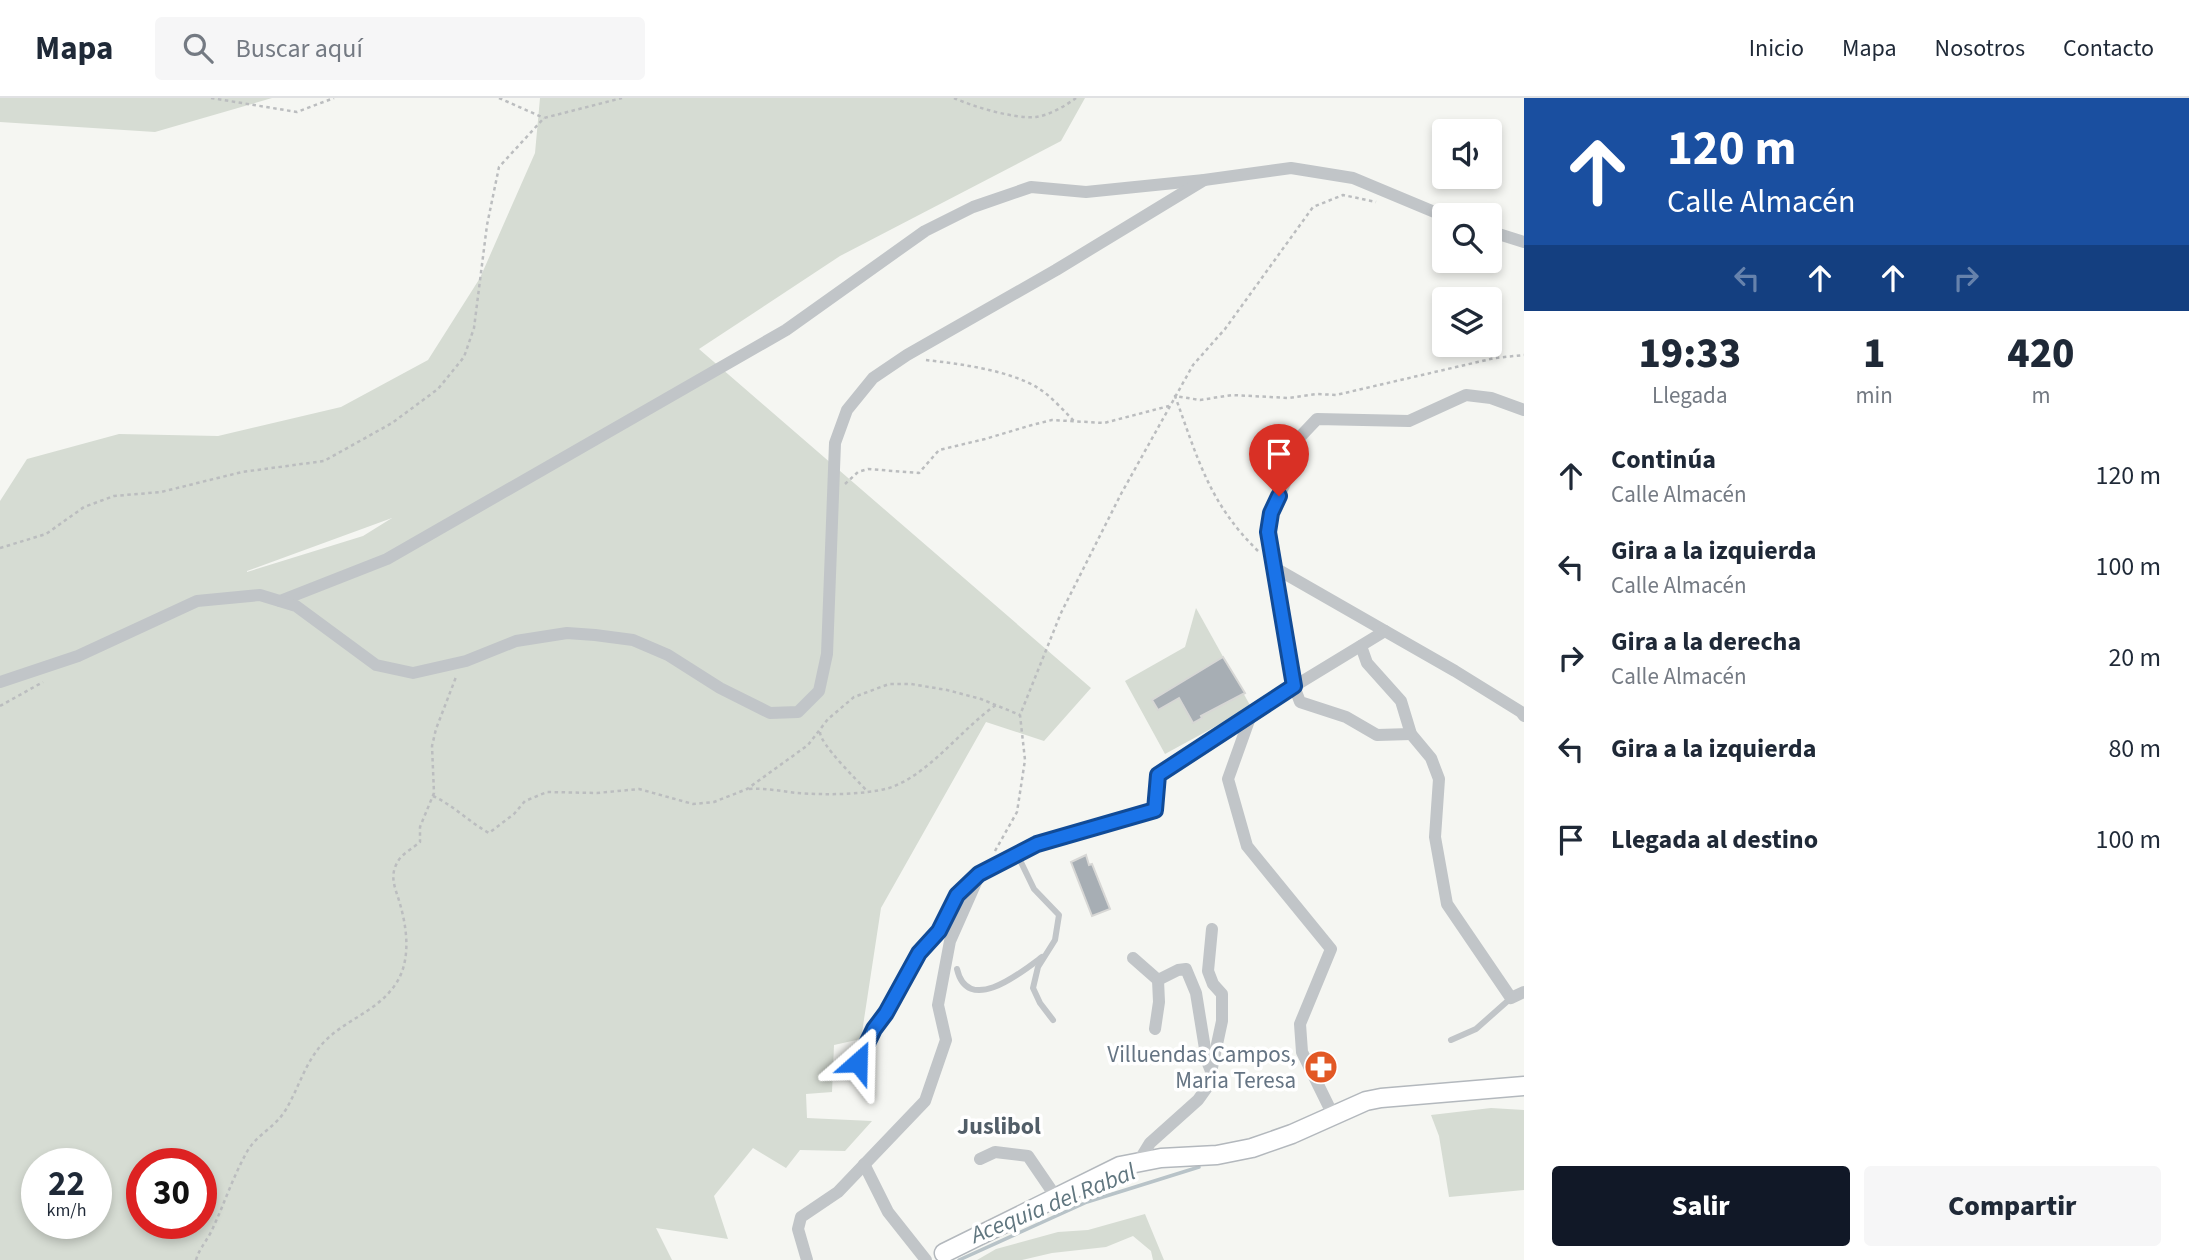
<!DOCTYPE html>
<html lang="es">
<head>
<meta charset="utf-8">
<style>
  body { margin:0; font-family:"Source Sans 3",sans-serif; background:#f6f6f7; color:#1f2937; height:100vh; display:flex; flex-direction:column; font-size:26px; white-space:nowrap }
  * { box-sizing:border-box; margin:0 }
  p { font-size:23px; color:#747a83 }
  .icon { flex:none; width:38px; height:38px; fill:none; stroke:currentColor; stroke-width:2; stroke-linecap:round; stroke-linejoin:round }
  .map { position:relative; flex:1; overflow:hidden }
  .panel { display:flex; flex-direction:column; background:#fff; width:665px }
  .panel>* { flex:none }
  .guide { background:#1a4fa0; color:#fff; overflow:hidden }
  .fabs { position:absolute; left:1432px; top:21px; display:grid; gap:14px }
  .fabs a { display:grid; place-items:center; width:70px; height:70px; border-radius:7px; background:#fff; box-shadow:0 4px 10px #0003; font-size:35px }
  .speed { position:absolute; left:21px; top:1050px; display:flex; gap:14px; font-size:35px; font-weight:700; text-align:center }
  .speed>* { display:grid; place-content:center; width:91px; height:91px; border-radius:50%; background:#fff; box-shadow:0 4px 10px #0003; line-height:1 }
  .speed small { font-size:18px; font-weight:400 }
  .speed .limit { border:10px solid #d22; background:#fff; color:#111 }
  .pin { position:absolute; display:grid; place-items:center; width:60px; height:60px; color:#fff; margin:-72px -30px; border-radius:50% 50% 50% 0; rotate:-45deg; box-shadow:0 0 7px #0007 }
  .pin .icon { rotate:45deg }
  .me { position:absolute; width:77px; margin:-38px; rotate:25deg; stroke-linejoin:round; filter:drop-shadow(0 0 5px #0008) }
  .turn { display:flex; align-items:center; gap:24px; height:147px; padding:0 28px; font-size:32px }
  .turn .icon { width:91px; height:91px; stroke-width:2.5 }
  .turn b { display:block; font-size:49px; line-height:60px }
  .lanes { display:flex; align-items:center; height:66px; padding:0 28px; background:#0003; justify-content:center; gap:35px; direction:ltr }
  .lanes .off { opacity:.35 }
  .eta { display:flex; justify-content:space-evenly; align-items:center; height:119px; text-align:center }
  .eta b { font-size:42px; font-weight:800; line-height:49px }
  .button { display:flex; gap:14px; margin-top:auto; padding:14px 28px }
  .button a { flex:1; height:80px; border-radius:7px; background:#111827; color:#fff; font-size:28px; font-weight:800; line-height:80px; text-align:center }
  .button a+a { background:#f6f6f7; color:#1f2937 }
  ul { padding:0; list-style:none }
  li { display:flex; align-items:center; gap:21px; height:91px; padding:0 28px }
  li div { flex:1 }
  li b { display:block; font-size:26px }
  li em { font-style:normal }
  header { display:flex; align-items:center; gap:42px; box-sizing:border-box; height:98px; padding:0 35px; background:#fff; border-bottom:2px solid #e0e1e3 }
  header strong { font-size:33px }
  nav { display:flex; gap:38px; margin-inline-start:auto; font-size:24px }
  .search { width:490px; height:63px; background:#f6f6f7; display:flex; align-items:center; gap:18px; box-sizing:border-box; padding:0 24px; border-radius:7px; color:#747a83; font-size:26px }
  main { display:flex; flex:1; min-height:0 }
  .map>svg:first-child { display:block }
</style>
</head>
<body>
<header>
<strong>Mapa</strong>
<div class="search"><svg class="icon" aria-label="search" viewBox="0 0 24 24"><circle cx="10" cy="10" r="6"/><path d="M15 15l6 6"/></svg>Buscar aquí</div>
<nav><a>Inicio</a><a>Mapa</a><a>Nosotros</a><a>Contacto</a></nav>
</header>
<main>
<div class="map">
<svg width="1524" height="1162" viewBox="0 0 1524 1162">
  <rect width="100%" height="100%" fill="#f5f6f2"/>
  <!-- green -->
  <g fill="#d6dcd3" fill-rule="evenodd">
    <path d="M0 0H272L155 34 0 24Z"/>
    <path d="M540 0H1085L1061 43 840 158 699 251 1091 590 1044 643 986 624 881 810 861 941 834 947 832 994 806 996 807 1020 872 1023 845 1053 800 1052 786 1070 753 1050 714 1098 728 1141 656 1130 672 1162H0V403L27 361 119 336 218 338 341 309 428 262 480 180 535 55ZM392 420 363 438 247 474V473ZM37 1066H96V1125H37ZM142 1066H201V1125H142Z"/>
    <path d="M1196 510 1251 609 1165 656 1125 583 1185 549Z"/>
    <path d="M1491 1010 1524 1012V1092L1449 1099 1439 1038 1431 1017Z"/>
    <path d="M1145 1116 1164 1162H1153L1151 1153 1133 1138 1106 1149 1052 1155 1022 1162H977L996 1151 1058 1134 1088 1132Z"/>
  </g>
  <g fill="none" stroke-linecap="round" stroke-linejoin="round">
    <!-- stream -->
    <path stroke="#b8c3c8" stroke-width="3.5" d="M959 1162 1087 1104 1199 1069"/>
  </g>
  <!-- building -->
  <g fill="#a7aeb4" stroke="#d7d7d5" stroke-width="2">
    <path d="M1223 559 1245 595 1201 618 1202 620 1193 625 1179 600 1158 612 1152 602Z"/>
    <path d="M1086 757 1089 767 1092 766 1110 811 1092 818 1071 764Z"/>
  </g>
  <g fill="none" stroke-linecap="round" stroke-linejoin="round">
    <defs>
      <path id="secondary" d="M944 1155 1120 1068 1161 1060 1217 1057 1252 1050 1292 1036 1366 1003 1381 1000 1524 988"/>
    </defs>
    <!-- secondary casing -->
    <use href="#secondary" stroke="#b3b8bd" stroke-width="21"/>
    <!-- path -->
    <g stroke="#bbbdbf" stroke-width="2.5" stroke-dasharray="3.5 3.5" stroke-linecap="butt">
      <path d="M211 0 297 14 334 0"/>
      <path d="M499 0 544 20"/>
      <path d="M954 0C974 9 1014 21 1036 19 1050 17 1065 8 1076 0"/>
      <path d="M926 262C960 266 1009 272 1038 290 1051 298 1063 312 1074 323"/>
      <path d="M845 386 858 374 868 371 919 375 939 352 985 341 1032 327 1052 322 1104 325 1169 308"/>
      <path d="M0 450 46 436 84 409 114 398 161 394 242 374 324 363 392 325 438 291 464 259 474 230 487 127 499 69 544 20 622 0"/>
      <path d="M1258 453C1209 405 1198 361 1175 298L1200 302 1232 297 1289 300 1317 296 1336 297 1495 260 1524 257"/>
      <path d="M0 608 43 584"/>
      <path d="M820 634C820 646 856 681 867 693"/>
      <path d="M749 691C765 690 781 693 797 695 823 697 864 697 889 690 929 677 961 631 996 607"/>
      <path d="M433 698C453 707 469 724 489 735L514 716 525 703 547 694 597 695 639 691 693 706 714 704 747 691 808 647 828 621 854 599 889 586H911L947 592 981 601 1020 617"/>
      <path d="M995 753 1017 714 1025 662 1020 617 1061 515 1121 396 1193 267 1225 231 1313 109 1343 97 1376 104"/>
      <path d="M196 1162C199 1151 206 1144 211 1134 224 1107 233 1078 248 1052 258 1036 275 1029 285 1013 299 990 305 964 324 944 346 921 379 913 397 884 411 861 407 830 400 806 396 791 389 780 397 765 401 756 412 751 420 744V729L434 695 432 648 436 631 456 579"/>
    </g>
    <!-- lane -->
    <g stroke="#c1c5c8" stroke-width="6">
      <path d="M1017 756 1034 791 1059 817 1055 842 1038 869 1033 890 1040 905 1053 922"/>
      <path d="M957 871C968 918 1022 874 1042 859"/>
      <path d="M1451 942 1476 931 1511 900"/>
    </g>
    <!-- street -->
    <g stroke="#c1c5c8" stroke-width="12">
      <path d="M1489 133 1524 144"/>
      <path d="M1275 470 1385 533"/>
      <path d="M280 503 387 461 786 232 925 133 973 109 1031 89 1086 94 1204 82 1291 70 1353 80 1444 118"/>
      <path d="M1361 548 1367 565 1401 603 1411 636 1431 660 1439 681 1435 739 1447 806 1511 900 1524 894"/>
      <path d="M0 584 78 558 197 503 260 497 296 508 376 567 413 575 466 563 516 543 567 535 595 537 633 542 668 557 720 590 770 615 798 614 819 593 827 556 835 345 847 312 873 280 907 257 1056 172 1204 82"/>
      <path d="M1252 614 1228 681 1247 748 1331 851 1300 926 1302 954 1333 1017"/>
      <path d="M1411 636 1377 637 1346 619 1300 604 1294 588 1268 434 1271 415 1287 381 1298 341 1317 321 1409 323 1466 297 1491 300 1524 312"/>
      <path d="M1133 860 1158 882 1159 904 1155 931"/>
      <path d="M1158 882 1178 872 1186 871 1196 895 1207 963 1211 973"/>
      <path d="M858 964 874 931 886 915 919 855 939 833 957 797 979 777 1036 746 1155 712 1159 677 1252 614 1385 533 1455 573 1521 614 1524 618"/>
      <path d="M980 1061 995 1054 1028 1058 1056 1099"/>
      <path d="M1139 1063 1150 1045 1198 1002 1208 988 1222 923V896L1213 886 1208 873 1212 831"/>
      <path d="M864 1066 888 1114 926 1162"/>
      <path d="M807 1162 798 1131 801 1119 838 1094 925 1003 946 942 938 907 950 843 977 782"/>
    </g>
    <!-- secondary -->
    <use href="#secondary" stroke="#fff" stroke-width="18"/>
  </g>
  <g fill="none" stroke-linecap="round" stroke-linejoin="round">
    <defs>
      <path id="route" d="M858 964 874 931 886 915 919 855 939 833 957 797 979 776 1037 746 1155 712 1158 677 1294 588 1268 434 1271 415 1279 398"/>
    </defs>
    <!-- route casing -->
    <use href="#route" stroke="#114b97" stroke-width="18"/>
    <!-- route -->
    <use href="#route" stroke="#1a73e8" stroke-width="12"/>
  </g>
  <!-- icons -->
  <defs>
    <symbol id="pharmacy-disc" viewBox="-11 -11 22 22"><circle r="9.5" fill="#e25825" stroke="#fff"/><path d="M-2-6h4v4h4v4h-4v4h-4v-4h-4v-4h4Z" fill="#fff"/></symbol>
  </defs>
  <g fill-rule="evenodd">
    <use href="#pharmacy-disc" x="1302" y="950" width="38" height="38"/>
  </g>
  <g text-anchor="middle" stroke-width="7" stroke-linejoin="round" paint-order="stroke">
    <!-- poi labels -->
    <g font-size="23" fill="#657483" stroke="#fff" text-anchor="end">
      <text x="1296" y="964">Villuendas Campos,<tspan x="1296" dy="26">Maria Teresa</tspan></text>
    </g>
    <!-- neighbourhood labels -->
    <g font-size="24" font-weight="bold" fill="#525e68" stroke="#fff">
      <text x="999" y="1036">Juslibol</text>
    </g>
    <!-- water labels -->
    <g font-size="24" font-style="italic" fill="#60767f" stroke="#fff">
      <text transform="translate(1053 1105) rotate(-22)" y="8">Acequia del Rabal</text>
    </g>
  </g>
</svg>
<div class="fabs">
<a><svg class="icon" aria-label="sound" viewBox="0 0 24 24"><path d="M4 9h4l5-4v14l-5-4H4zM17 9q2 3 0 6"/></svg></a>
<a><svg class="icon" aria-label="search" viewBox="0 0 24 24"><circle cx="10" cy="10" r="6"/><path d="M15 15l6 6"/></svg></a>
<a><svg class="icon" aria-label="layers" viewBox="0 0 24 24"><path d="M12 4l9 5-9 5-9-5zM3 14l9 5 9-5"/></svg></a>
</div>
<div class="speed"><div>22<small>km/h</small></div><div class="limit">30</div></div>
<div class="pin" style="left:1279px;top:398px;background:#d93025"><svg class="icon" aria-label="arrive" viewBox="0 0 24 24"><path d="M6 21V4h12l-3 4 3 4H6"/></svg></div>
<svg class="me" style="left:858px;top:964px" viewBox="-20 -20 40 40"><path d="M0-17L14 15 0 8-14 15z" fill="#1a73e8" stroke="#fff" stroke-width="4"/></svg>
</div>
<section class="panel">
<div class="guide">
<div class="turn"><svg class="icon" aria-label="ahead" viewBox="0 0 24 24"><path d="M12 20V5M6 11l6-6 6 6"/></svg><div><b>120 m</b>Calle Almacén</div></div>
<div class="lanes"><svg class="icon off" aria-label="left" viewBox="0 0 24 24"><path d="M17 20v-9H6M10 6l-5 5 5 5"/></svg><svg class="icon" aria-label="ahead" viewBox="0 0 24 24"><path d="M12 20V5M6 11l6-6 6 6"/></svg><svg class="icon" aria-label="ahead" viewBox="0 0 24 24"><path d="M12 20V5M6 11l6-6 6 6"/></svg><svg class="icon off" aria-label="right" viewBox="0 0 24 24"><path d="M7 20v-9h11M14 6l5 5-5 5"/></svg></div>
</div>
<div class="eta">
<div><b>19:33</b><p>Llegada</p></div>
<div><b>1</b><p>min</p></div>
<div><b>420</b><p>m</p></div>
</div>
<ul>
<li><svg class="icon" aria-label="ahead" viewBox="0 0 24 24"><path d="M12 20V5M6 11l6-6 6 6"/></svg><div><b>Continúa</b><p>Calle Almacén</p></div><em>120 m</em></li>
<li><svg class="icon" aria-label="left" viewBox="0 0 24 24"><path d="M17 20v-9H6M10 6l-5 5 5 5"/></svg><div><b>Gira a la izquierda</b><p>Calle Almacén</p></div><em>100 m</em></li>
<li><svg class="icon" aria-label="right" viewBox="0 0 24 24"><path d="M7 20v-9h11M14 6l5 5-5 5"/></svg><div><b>Gira a la derecha</b><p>Calle Almacén</p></div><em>20 m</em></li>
<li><svg class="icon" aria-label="left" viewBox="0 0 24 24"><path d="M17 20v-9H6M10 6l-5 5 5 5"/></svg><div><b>Gira a la izquierda</b></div><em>80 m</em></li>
<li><svg class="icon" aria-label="arrive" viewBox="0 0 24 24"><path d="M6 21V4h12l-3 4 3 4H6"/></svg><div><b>Llegada al destino</b></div><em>100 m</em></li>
</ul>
<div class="button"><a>Salir</a><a>Compartir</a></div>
</section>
</main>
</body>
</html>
